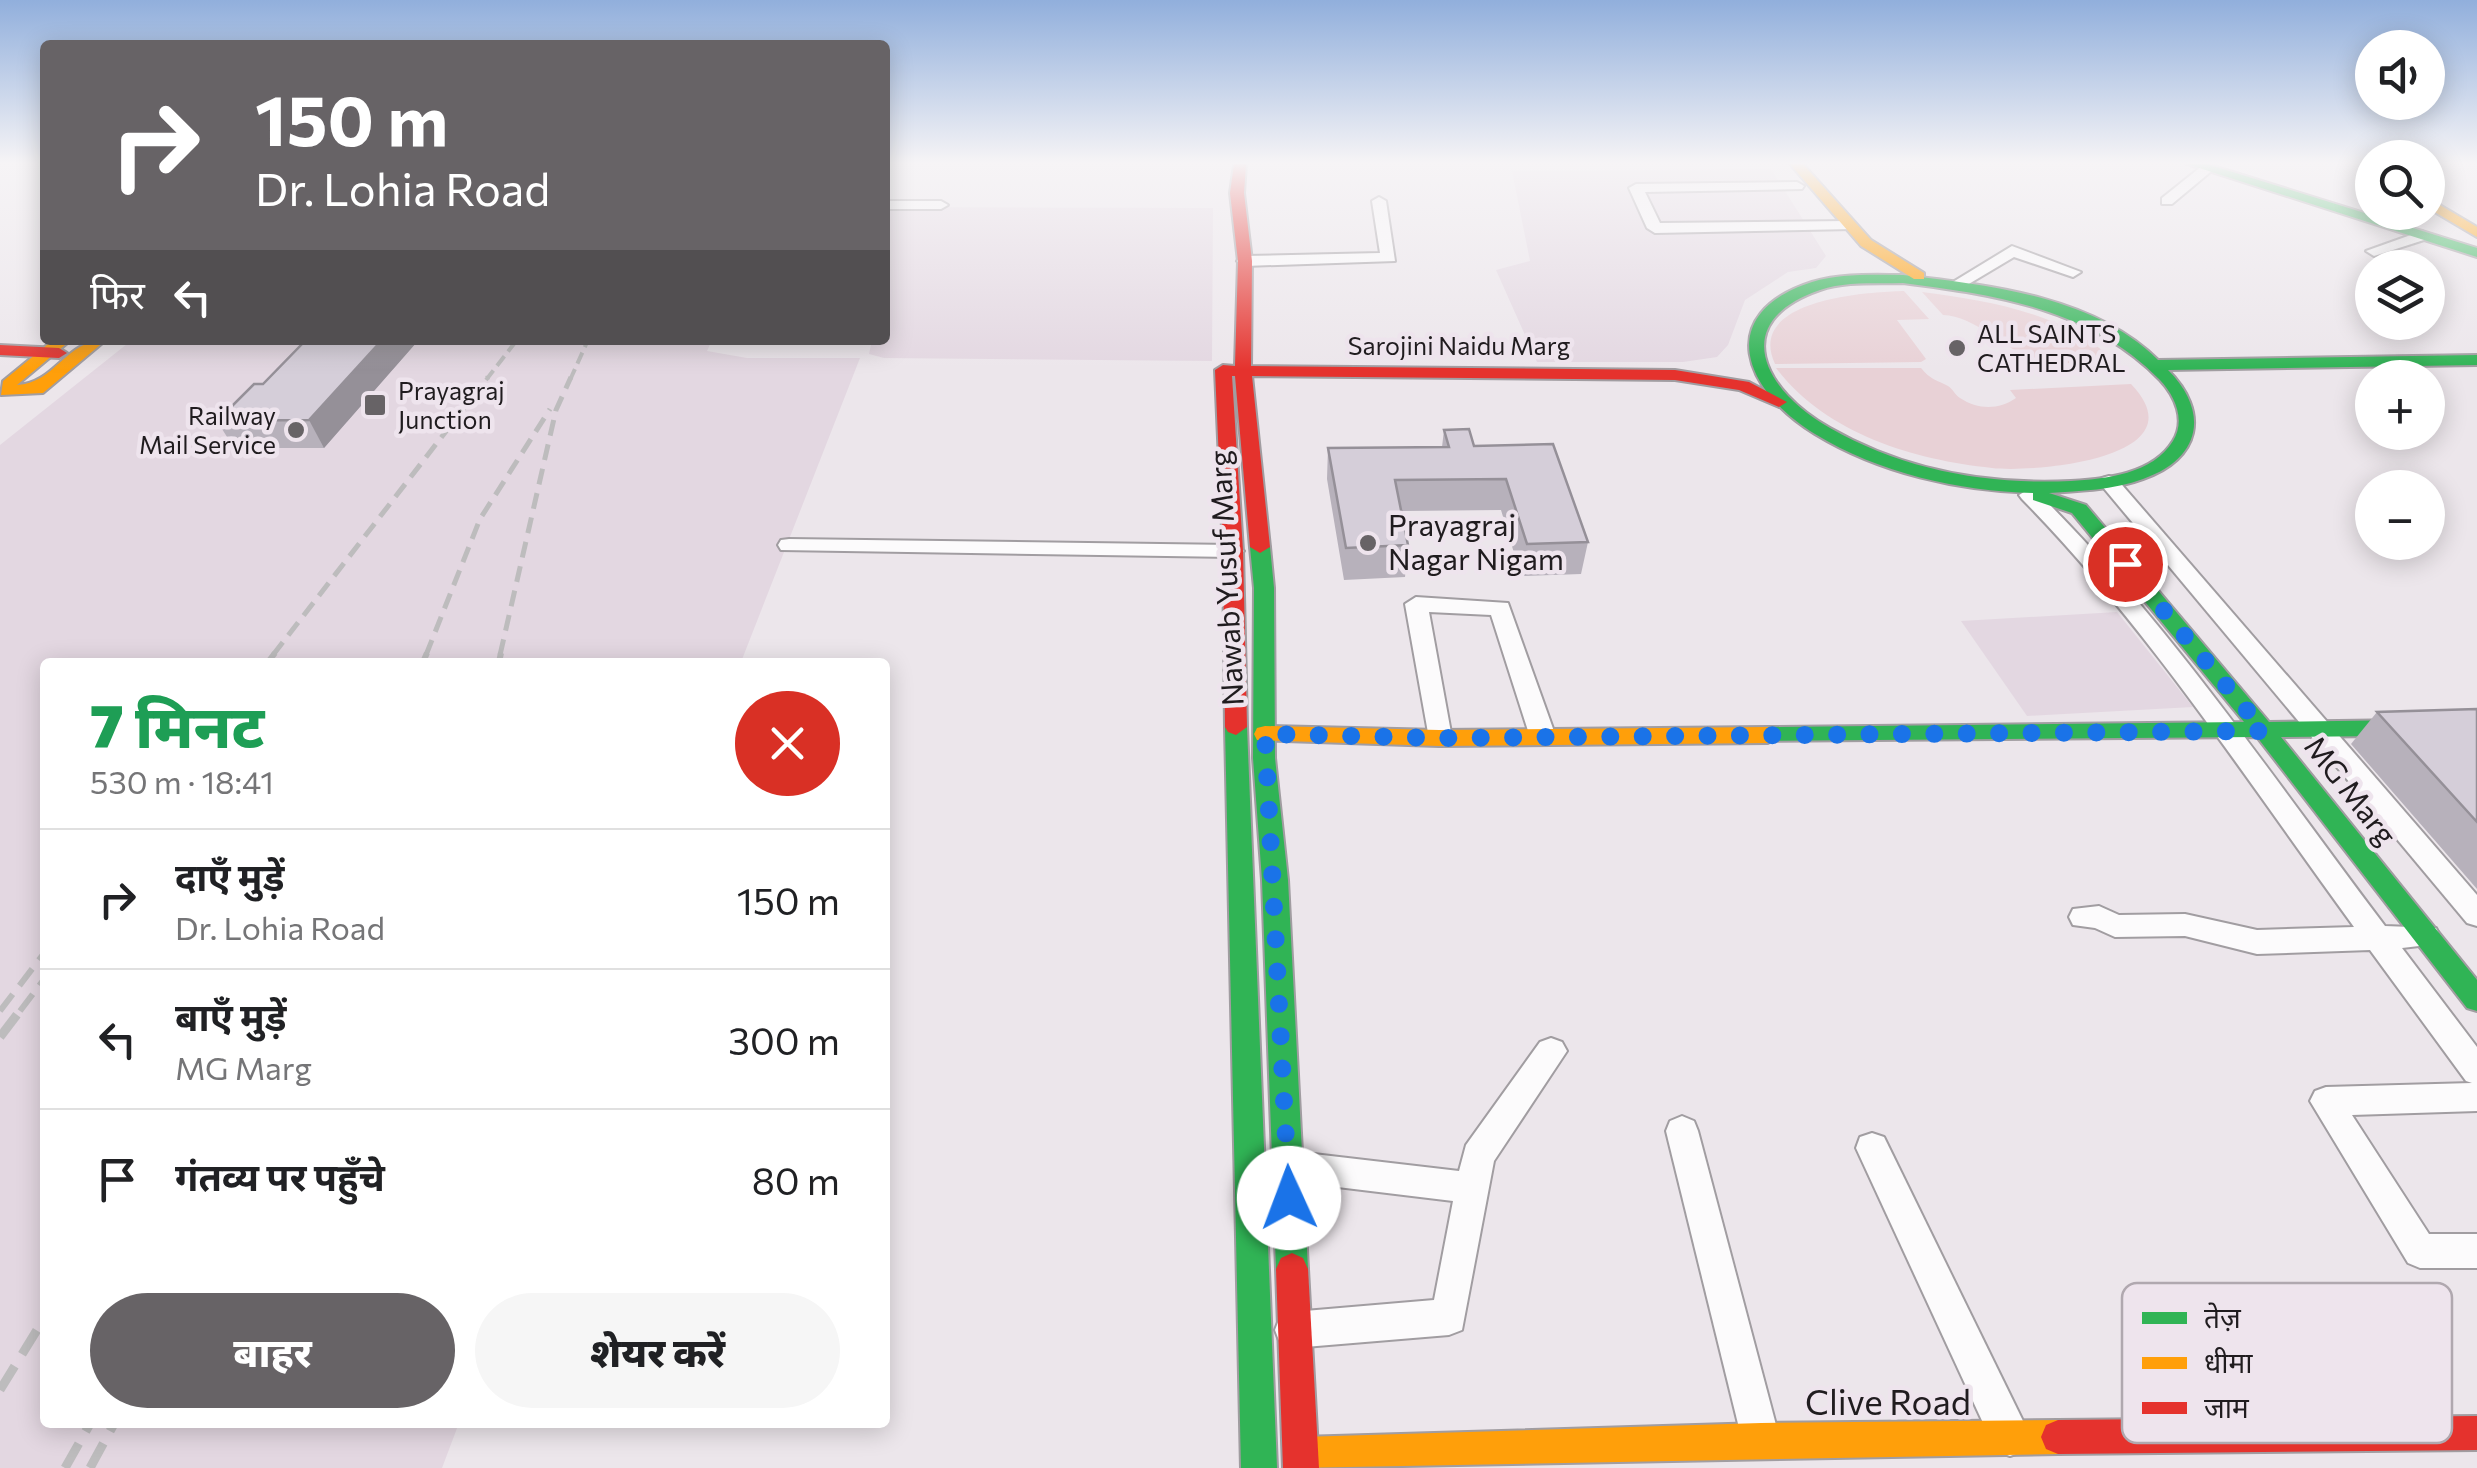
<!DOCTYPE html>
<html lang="hi">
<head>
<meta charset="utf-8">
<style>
  body { margin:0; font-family:Commissioner,"Noto Sans Devanagari",sans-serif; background:#f6f6f6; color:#202124; height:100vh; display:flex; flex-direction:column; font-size:38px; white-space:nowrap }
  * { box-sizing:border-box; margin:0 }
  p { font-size:32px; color:#757577 }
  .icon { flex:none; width:55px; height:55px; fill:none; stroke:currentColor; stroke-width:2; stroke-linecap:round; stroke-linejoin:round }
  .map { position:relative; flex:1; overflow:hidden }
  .details { position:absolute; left:40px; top:658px; width:850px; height:770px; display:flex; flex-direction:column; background:#fff; border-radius:10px; box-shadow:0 5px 25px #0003 }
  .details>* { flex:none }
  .top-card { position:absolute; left:40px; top:40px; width:850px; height:305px; border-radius:10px; box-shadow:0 5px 25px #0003; background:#676366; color:#fff; overflow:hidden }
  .controls { position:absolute; left:2355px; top:30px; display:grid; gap:20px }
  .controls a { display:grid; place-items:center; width:90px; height:90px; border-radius:50%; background:#fff; box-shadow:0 5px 25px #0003; font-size:50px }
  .pin { position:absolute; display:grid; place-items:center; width:85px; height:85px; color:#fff; margin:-42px; border:5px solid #fff; border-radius:50%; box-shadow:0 2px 10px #0007 }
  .me { position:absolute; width:110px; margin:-55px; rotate:358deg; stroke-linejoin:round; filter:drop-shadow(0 0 8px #0008) }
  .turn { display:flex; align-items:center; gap:35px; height:210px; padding:0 50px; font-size:45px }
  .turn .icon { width:130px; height:130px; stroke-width:2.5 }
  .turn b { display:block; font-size:70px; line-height:85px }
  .then { display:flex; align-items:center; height:95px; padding:0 50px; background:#0003; gap:20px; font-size:38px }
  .round { display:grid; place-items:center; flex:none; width:105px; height:105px; border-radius:52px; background:#f6f6f6 }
  .summary { display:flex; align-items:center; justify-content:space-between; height:170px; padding:0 50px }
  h1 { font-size:60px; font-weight:800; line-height:75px; color:#1e9e55 }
  .button { display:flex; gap:20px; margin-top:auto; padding:20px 50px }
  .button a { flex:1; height:115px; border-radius:60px; background:#676366; color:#fff; font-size:40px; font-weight:800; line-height:115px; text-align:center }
  .button a+a { background:#f6f6f6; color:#202124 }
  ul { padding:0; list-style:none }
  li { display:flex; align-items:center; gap:30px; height:140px; padding:0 50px; border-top:2px solid #e0e0e0 }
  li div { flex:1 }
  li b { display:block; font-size:38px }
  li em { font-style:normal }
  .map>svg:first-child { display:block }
</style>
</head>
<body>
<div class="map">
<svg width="2477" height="1468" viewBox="0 0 2477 1468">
  <rect width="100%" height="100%" fill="#ece6eb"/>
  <!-- built -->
  <g fill="#e3d7e1">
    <path d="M1771 169 1826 256 1816 268 1788 272 1745 300 1728 345 1717 357 1683 362H1537L1496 270 1530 261 1512 171Z"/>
    <path d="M885 207 1213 208 1212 361 884 358 869 354 872 340H885Z"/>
    <path d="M132 340H712L707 351 747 358H860L741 662H45V1422L459 1423 442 1468H0V445Z"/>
    <path d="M2117 612 2193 707 2027 716 1961 621Z"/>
  </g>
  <!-- green -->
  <g fill="#e8d1d6">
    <path d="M1904 291 1929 319 1897 320 1926 359 1921 362 1775 364C1745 299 1868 292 1904 291Z"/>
    <path d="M1922 292C1985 300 2065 313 2112 359 2090 360 2054 368 2034 360 2003 348 1975 316 1943 315Z"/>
    <path d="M1776 368H1921C1931 380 1935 379 1948 386 1953 389 1955 395 1960 398 1978 410 1999 410 2016 398L2010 390 2131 384C2203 459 2033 473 1992 468 1913 460 1825 433 1776 368Z"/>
  </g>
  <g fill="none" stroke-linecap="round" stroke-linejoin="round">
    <defs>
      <g id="street">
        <path d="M2202 166 2214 169 2172 204H2162V198Z"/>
        <path d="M1797 182 1804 186 1802 189 1645 192 1660 223 1848 221 1856 226 1853 229 1655 233 1647 228 1629 188 1636 184Z"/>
        <path d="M1379 197 1386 201 1395 261 1245 266 1237 261 1245 256 1380 253 1372 201Z"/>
        <path d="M885 201H941L948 205 941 209H885Z"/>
        <path d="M2422 231 2430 236 2427 239 2374 256 2366 251Z"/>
        <path d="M2012 246 2081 272 2073 277 2014 257 1962 288 1948 285Z"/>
        <path d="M2109 476 2116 478 2477 895V926L2467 923 2102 486V478Z"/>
        <path d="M2029 489 2036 491C2168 621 2273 778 2385 926L2436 928 2440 936 2436 944 2402 948 2477 1047V1111L2352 1115 2429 1234H2477V1268H2420L2408 1263 2310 1101 2315 1091 2326 1087 2472 1083 2466 1081 2370 950 2257 954 2185 936 2115 937 2095 928 2073 925 2069 917 2073 909 2099 906 2119 915 2185 914 2257 930 2354 927C2248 782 2148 627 2022 499L2019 495Z"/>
        <path d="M789 539 1233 545 1244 551 1233 557 781 550 778 545 781 540Z"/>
        <path d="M1416 597 1508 603 1556 737 1552 743H1534L1530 737 1491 615 1429 612 1452 738 1448 744H1430L1405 604Z"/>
        <path d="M1551 1038 1562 1042 1567 1051 1494 1161 1462 1330 1449 1335 1293 1348 1280 1343 1275 1330 1280 1317 1293 1312 1434 1300 1453 1201 1288 1181 1276 1177 1271 1166 1276 1155 1288 1151 1459 1171 1466 1145 1540 1042Z"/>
        <path d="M1682 1116 1694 1121 1698 1131 1780 1440 1775 1454 1761 1459 1747 1454 1742 1440 1666 1131 1670 1121Z"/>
        <path d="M1872 1133 1884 1137 2024 1423 2029 1437 2024 1451 2010 1456 1996 1451 1856 1148 1860 1137Z"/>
      </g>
      <g id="fast">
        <path d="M2187 164H2207L2477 248V257Z"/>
        <path d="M2360 164H2372V173Z"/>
        <path d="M1903 275C1988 285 2094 296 2158 360L2477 355V365L2168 370C2210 412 2201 459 2143 479 2113 490 2081 491 2049 493L2086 505 2269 722 2477 719V735L2281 737 2477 980V1011L2467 1008 2257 737 1760 741 1757 735 1768 727 2244 722 2072 513 2033 500V493C1958 491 1879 473 1815 434 1744 391 1713 314 1812 282 1842 273 1873 275 1903 275ZM1903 283C1997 295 2091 309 2160 380 2175 396 2186 420 2173 441 2153 474 2105 479 2071 481 1987 485 1903 470 1830 428 1764 391 1727 322 1820 290 1846 281 1876 284 1903 283Z"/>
        <path d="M1260 541 1270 547 1274 588 1275 758 1288 880 1308 1269 1303 1280 1292 1285 1281 1280 1276 1269 1262 880 1253 758 1254 588 1250 547Z"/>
        <path d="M1236 719 1247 727 1277 1468H1241L1225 727Z"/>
      </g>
      <g id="slow">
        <path d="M1790 164H1803L1871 240 1924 273V279H1914L1861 246Z"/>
        <path d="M2428 198 2477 227V237L2428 208Z"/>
        <path d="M53 340H71L17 385C56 383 65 340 106 340L43 393 1 395 3 381Z"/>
        <path d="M1265 726 1439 730 1768 727 1779 735 1768 743 1439 746 1257 740 1254 734 1257 728Z"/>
        <path d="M2058 1420 2070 1425 2075 1437 2070 1449 2058 1454 1293 1468 1284 1454 1289 1442 1301 1437 1761 1423Z"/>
      </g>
      <g id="jam">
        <path d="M1234 164H1246L1244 193 1252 261 1251 366 1675 370 1749 382 1787 402 1779 407 1739 390 1675 380 1252 376 1270 547 1260 553 1250 547 1235 376H1232L1243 551 1247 727 1236 735 1228 732 1225 727 1223 551 1215 370 1223 365 1235 366 1238 261 1230 193Z"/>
        <path d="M0 345 59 348 67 353 59 358 0 355Z"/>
        <path d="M1292 1253 1303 1258 1308 1269 1319 1468H1283L1276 1269 1281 1258Z"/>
        <path d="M2477 1416V1450L2058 1454 2046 1449 2041 1437 2046 1425 2058 1420Z"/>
      </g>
    </defs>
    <!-- street casing -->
    <use href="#street" stroke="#a19da1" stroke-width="4"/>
    <!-- fast casing -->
    <use href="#fast" stroke="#a19da1" stroke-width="4"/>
    <!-- slow casing -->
    <use href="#slow" stroke="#a19da1" stroke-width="4"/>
    <!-- jam casing -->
    <use href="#jam" stroke="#a19da1" stroke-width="4"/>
    <!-- street -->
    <use href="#street" fill="#fcfbfc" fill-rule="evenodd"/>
    <!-- fast -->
    <use href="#fast" fill="#30b455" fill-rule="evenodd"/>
    <!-- slow -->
    <use href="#slow" fill="#ff9f0a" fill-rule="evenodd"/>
    <!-- jam -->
    <use href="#jam" fill="#e5322d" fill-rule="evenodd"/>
    <!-- rail-far3 -->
    <g stroke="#bdbcbd" stroke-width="4" stroke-dasharray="12 6" stroke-linecap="butt">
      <path d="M486 380 517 340"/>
      <path d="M570 380 588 340"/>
    </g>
    <!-- rail-far2 -->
    <g stroke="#bdbcbd" stroke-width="5" stroke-dasharray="16 9" stroke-linecap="butt">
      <path d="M273 655 488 377"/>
      <path d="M426 655 480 519 550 409"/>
      <path d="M500 655 556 410 571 377"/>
    </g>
    <!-- rail-far1 -->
    <g stroke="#bdbcbd" stroke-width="6" stroke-dasharray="21 11" stroke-linecap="butt">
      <path d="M268 662 275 653"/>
      <path d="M423 662 427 653"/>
      <path d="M499 662 501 653"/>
      <path d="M0 1011 45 952"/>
      <path d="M20 1011 45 978"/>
    </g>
    <!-- rail -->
    <g stroke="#bdbcbd" stroke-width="9" stroke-dasharray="28 14" stroke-linecap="butt">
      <path d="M0 1037 22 1008"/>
      <path d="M0 1390 45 1317"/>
      <path d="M65 1468 91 1422"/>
      <path d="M90 1468 115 1422"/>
    </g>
  </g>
  <!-- wall -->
  <g fill="#b7b1bb">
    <path d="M306 340H415L416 343 324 448H234L217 421 263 384Z"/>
    <path d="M1444 430 1474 446 1588 542 1581 574 1521 576 1501 510 1402 511 1408 545 1405 577 1344 580 1327 479 1328 448 1442 447Z"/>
    <path d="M2477 709V889L2351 744 2377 712Z"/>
  </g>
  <!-- shaded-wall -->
  <path fill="#959098" d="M382 340H415L416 343 324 448 309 420Z"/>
  <!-- building -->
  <g fill="#d5ced9" stroke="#959098" stroke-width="2.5">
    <path d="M306 340H382L309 420 217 421 254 384H263Z"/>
    <path d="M1469 429 1474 446 1553 444 1588 542 1527 544 1506 479 1395 480 1408 545 1346 548 1328 448 1449 447 1444 430Z"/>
    <path d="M2477 709V822L2377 712Z"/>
  </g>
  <!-- sky -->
  <linearGradient id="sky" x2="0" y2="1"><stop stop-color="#91afdc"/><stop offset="0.44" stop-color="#f6f4f6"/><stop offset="1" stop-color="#f6f4f6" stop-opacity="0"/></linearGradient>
  <rect width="2477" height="370" fill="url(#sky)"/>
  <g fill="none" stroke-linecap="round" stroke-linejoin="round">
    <!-- route -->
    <path stroke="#1a73e8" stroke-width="18" stroke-dasharray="0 32.4" d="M1289 1198 1265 734 1440 738 2264 731 2125 564"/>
  </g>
  <!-- markers -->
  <g fill="#676366" stroke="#eee4ed" stroke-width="4">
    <circle cx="1957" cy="348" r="10"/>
    <rect x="363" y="393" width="24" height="24" rx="5"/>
    <circle cx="296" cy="430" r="10"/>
    <circle cx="1368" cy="543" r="10"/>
  </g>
  <g text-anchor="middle" stroke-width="9" stroke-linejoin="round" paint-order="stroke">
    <!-- far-poi labels -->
    <g font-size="25" fill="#201c1f" stroke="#eee4ed" text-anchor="start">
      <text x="1977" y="343">ALL SAINTS<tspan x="1977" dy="29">CATHEDRAL</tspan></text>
      <text x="398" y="400">Prayagraj<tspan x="398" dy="29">Junction</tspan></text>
      <text x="276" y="425" text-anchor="end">Railway<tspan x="276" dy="29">Mail Service</tspan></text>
    </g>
    <!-- far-street labels -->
    <g font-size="25" fill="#201c1f" stroke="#eee4ed">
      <text x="1459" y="355">Sarojini Naidu Marg</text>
    </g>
    <!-- poi labels -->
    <g font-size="30" fill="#201c1f" stroke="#eee4ed" text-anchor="start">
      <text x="1388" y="536">Prayagraj<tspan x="1388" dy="34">Nagar Nigam</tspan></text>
    </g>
    <!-- street labels -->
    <g font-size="30" fill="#201c1f" stroke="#eee4ed">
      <text transform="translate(1227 578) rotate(-93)" y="10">Nawab Yusuf Marg</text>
      <text transform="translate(2350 791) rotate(52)" y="10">MG Marg</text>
    </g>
    <!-- near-street labels -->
    <g font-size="35" fill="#201c1f" stroke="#eee4ed">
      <text x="1888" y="1415">Clive Road</text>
    </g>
  </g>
  <!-- legend -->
  <rect x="2122" y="1283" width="330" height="160" rx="15" fill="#eee4ed" stroke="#b0a8af" stroke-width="2.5"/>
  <rect x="2142" y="1312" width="45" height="12" fill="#30b455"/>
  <rect x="2142" y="1357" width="45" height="12" fill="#ff9f0a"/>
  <rect x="2142" y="1402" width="45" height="12" fill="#e5322d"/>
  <g font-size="28" fill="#201c1f">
    <text x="2204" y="1328">तेज़</text>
    <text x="2204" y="1373">धीमा</text>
    <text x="2204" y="1418">जाम</text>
  </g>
</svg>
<div class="controls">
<a><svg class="icon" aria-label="sound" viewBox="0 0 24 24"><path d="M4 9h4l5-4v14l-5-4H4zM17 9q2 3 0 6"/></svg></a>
<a><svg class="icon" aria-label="search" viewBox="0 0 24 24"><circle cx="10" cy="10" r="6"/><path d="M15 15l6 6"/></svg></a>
<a><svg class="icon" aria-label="layers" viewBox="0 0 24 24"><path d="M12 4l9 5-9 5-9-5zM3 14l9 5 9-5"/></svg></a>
<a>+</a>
<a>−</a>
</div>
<div class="pin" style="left:2125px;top:564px;background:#d93025"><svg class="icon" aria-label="arrive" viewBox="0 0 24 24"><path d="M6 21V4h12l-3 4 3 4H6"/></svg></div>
<svg class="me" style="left:1289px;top:1198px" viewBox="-20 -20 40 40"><circle r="19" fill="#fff"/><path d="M0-13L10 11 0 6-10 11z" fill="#1a73e8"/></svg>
<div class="top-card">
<div class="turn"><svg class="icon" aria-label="right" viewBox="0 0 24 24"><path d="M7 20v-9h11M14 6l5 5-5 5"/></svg><div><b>150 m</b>Dr. Lohia Road</div></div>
<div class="then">फिर<svg class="icon" aria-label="left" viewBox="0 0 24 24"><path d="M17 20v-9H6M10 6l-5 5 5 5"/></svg></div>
</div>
<section class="details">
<div class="summary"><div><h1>7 मिनट</h1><p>530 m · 18:41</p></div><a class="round" style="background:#d93025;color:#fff"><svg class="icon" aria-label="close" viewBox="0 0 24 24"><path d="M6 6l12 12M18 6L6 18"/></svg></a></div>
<ul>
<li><svg class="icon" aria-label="right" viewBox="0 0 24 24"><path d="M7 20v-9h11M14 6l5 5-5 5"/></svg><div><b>दाएँ मुड़ें</b><p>Dr. Lohia Road</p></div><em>150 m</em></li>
<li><svg class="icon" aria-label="left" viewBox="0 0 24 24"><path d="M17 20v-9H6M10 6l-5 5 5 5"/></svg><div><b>बाएँ मुड़ें</b><p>MG Marg</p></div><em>300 m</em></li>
<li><svg class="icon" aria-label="arrive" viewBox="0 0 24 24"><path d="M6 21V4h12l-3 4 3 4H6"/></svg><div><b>गंतव्य पर पहुँचे</b></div><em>80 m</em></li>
</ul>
<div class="button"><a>बाहर</a><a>शेयर करें</a></div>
</section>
</div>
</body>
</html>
